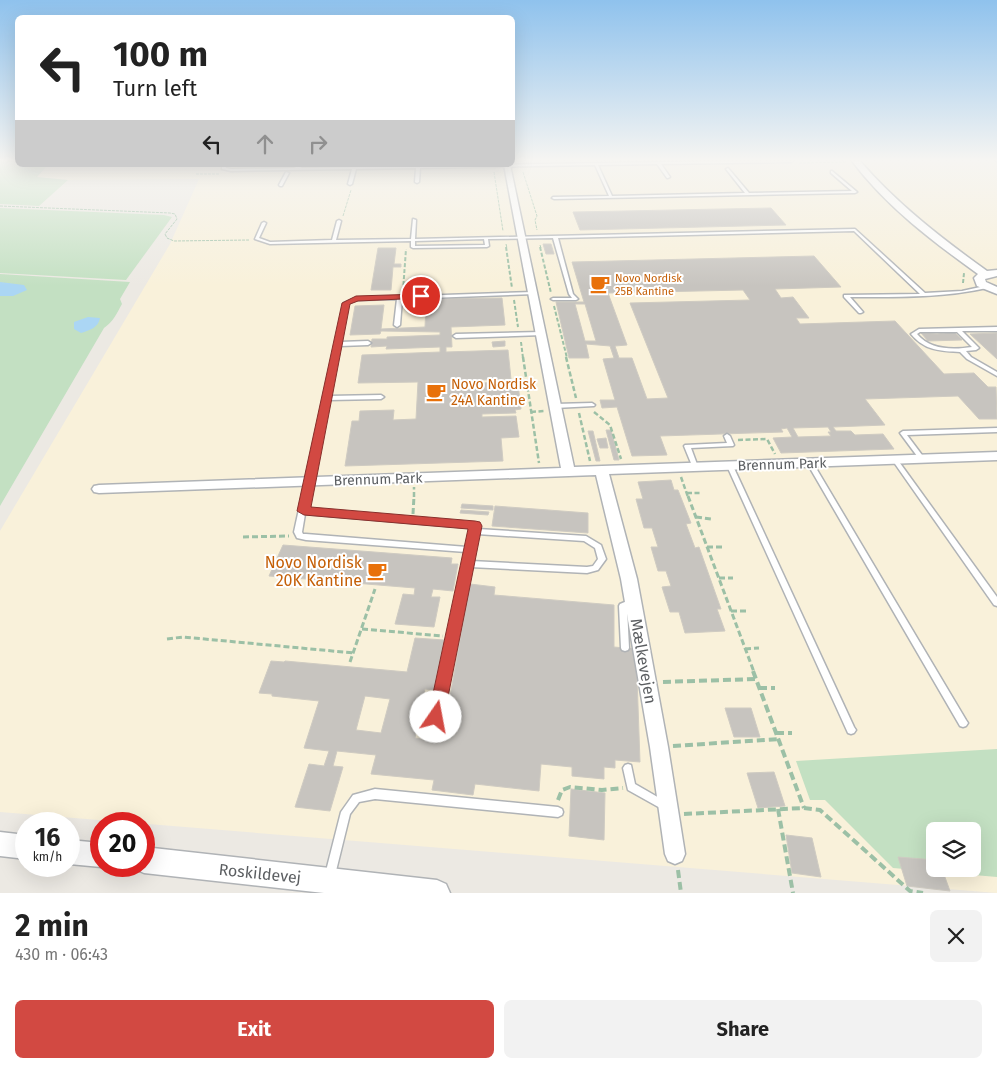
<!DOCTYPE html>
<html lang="en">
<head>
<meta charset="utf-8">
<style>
  body { margin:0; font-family:"Fira Sans",sans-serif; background:#f2f2f2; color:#222; height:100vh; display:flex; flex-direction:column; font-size:19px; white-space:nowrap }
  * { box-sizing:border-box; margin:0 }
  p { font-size:16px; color:#767676 }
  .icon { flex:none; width:28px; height:28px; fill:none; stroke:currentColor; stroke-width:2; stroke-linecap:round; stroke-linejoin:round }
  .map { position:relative; height:893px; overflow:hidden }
  .panel { display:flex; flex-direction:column; background:#fff; flex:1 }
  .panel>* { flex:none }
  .banner { position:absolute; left:15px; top:15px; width:500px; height:152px; border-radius:8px; box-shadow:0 5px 20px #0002; background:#fff; color:#222; overflow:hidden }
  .controls { position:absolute; left:926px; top:822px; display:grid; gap:10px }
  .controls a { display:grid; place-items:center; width:55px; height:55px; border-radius:8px; background:#fff; box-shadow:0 5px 20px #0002; font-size:25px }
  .speed { position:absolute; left:15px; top:812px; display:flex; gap:10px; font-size:25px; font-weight:700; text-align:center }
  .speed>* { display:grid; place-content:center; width:65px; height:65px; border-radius:50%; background:#fff; box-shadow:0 5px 20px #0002; line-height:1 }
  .speed small { font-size:12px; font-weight:400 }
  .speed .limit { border:8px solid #d22; background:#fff; color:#111 }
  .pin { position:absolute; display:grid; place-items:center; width:42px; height:42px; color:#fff; margin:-21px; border:2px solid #fff; border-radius:50%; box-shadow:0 1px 5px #0007 }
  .me { position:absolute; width:55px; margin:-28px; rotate:12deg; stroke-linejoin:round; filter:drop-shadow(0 0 4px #0008) }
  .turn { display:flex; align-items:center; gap:18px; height:105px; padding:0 15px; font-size:22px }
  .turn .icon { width:65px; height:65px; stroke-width:2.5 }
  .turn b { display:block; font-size:35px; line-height:42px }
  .lanes { display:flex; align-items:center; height:48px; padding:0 15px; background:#0003; justify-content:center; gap:25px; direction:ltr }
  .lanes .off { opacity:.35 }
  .round { display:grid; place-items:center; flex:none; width:52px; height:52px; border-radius:8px; background:#f2f2f2 }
  .overview { display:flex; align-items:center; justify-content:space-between; height:85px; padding:0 15px }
  h1 { font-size:30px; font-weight:700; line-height:38px }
  .cta { display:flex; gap:10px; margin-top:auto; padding:10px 15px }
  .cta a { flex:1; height:58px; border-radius:8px; background:#d24942; color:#fff; font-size:20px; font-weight:700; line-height:58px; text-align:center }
  .cta a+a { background:#f2f2f2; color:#222 }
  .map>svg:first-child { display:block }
</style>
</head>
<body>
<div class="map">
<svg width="997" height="893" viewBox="0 0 997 893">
  <rect width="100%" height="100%" fill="#ece9e3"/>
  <!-- commercial -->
  <path fill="#f9f1da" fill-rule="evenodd" d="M513 161H997V893L0 812V531L170 244 199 179 68 180 37 177 48 165H512ZM935 831H972V869H935Z"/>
  <!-- green -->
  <g fill="#c3e0c2" fill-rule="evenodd">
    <path d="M0 161H17L18 165H48L37 177 68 180 39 206 0 204Z"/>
    <path d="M0 208 164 215 172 217 126 280 0 273Z"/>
    <path d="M0 274 130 282 120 299 122 304C117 313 113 322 104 328L0 506Z"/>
    <path d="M997 749V877L893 868 825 800H810L796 761ZM935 831H972V869H935Z"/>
  </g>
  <!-- water -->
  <g fill="#abd6f4">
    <path d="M0 282 24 285 27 290 13 296H0Z"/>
    <path d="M88 317 100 318C98 328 90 330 81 333L74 329V322Z"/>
  </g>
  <!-- building -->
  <g fill="#c7c4bf" stroke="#cfcbc2" fill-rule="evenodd">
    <path d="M771 208 786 225 580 230 573 212Z"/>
    <path d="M543 244H551L554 254H546Z"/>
    <path d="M378 248H396L394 264H401V267H393L391 290H371Z"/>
    <path d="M814 256 841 287 775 289 781 298 793 297 809 318H796L800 324 895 321 944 374 974 373 988 387H996L997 419H979L958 396 865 399 885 425 833 427 836 431H851L855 435 883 434 894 449 781 453 773 438 792 437 787 428 781 429 783 432 660 436 667 455 632 456 617 407 602 408 600 400H615L603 359 614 358 610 346 586 344 589 358H569L556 302H584L572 262ZM743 290 750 300 630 303 668 398 647 399 632 358H619L615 346 627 345 608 293ZM575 304H585L596 341H585ZM828 427 831 432H828L831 436 798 437 793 428Z"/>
    <path d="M502 298 505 325 451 327 452 347H446V352L508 350 511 379 479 380V383L512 382V384H518L521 409 515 410 516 413 482 414V417L516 416 519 437 501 438 503 461 345 466 352 421H359L360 411 394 410 393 420 416 419 418 382 358 383 362 355 440 352V347L386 349 387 346 371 347 372 339H387V337L440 335V332L381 331 380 334 350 335 355 306 384 305 381 329 425 327 426 304H440V299Z"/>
    <path d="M954 332 962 340 928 341 921 333 937 334Z"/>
    <path d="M997 333V359L970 334Z"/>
    <path d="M505 341V346L493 347 492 342Z"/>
    <path d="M606 430H611L619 460H614Z"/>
    <path d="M588 431H593L600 461H596Z"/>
    <path d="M606 438 608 448H600L597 439Z"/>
    <path d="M671 480 674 490H678L691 523 686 524 695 548 699 547 721 609H717L725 631 685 633 679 612H670L662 587 671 586 666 571H658L651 547H658L652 528H644L636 499H643L638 482Z"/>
    <path d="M462 504 493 506V510L461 508Z"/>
    <path d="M495 506 588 513V533L492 526Z"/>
    <path d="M461 510 489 512 488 515 460 513Z"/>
    <path d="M283 545 452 558 451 564H458L453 591 433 589 431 597H440L434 627 395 624 403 594 414 595 415 588 269 576Z"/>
    <path d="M470 584 495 587 494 595 614 605V647L636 649 640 762 615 760V768L604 767V779L572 776V767L541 764 539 791 475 784 473 795 432 790 434 780 371 774 376 755 337 751 333 766 343 767 330 811 295 807 309 764 324 766 329 751 304 748 319 701 272 696V694L259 693 271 661 284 662 285 661 407 672 415 638 444 640 434 690 425 689 415 738 442 741ZM365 696 390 699 381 733 356 730Z"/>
    <path d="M725 708H751L760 737H734Z"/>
    <path d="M774 772 785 806 758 808 747 773Z"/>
    <path d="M571 789 605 793 604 840 569 836Z"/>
    <path d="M786 835 812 838 821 877 792 873Z"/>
    <path d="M898 857 935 860V869H942L950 891 907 886Z"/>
  </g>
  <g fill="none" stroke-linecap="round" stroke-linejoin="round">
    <defs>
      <g id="service">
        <path d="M728 161H793L791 162 661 164 670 177 668 178H667L657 164 598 165 612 196 745 193 726 169 728 168 749 193 852 191 831 173V171H832L857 192 855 193 554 199 552 198 553 197 609 196 595 165 420 168 419 182 417 183 415 182 416 168 356 169 352 184 350 185 348 184 352 169 231 171 222 169V165H226V168L231 169 294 168 301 165H306L300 168Z"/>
        <path d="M286 172 289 173 282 186H280L279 185Z"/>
        <path d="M413 219 416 220 415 239 855 229 925 293 962 291 985 286 987 287V288C942 298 896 297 850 297L863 312 861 313H859L844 297V295L920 294 854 231 558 238 573 294 578 299 576 300H553L551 299 553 298H572L569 294 553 238 488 239 489 246 487 247 413 248 411 247V241L270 244 255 239 262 223 264 222 266 223 259 238 270 242 332 240 337 221 339 220 341 221 336 240 411 239ZM484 239 485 245 415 246V241Z"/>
        <path d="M533 292H535V294L402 299 400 325 397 327 394 325 397 299 357 300 348 304 340 342 368 341 371 343 368 345 340 346 329 396 381 395 384 397 381 399 329 400 306 509 475 524H477L479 526 478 529 586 536 601 545 606 559 598 570 587 573 470 567 440 717 439 720 436 721 433 720 432 717 466 552 306 540 297 538 294 532 344 303 356 298ZM305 514 471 528 467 547 306 534H303L302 532ZM477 534 584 541 595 548 598 559 593 566 587 567 471 561Z"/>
        <path d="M997 327V331H962L979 348 976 350 966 351 971 357 997 372V376L967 359 960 352C941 351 925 351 911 334L919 329ZM920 332H957L972 347C953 350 930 350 917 334Z"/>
        <path d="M541 332 544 334 543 335 456 338 453 336 456 334Z"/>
        <path d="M592 403 595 405 594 406 555 408 552 406 555 404Z"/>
        <path d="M997 428V432L907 435 925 459 922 461 920 460 900 433 903 431Z"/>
        <path d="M727 434 730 436 734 445 733 446 691 448 698 467 697 468H693L684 446 685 445 727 443 724 436Z"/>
        <path d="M895 458 897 459 997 597V606L994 605 893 461 892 460 893 459Z"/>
        <path d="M810 461 813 463 966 720 968 723 966 726 963 727 960 726 807 463Z"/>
        <path d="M730 464 733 466 854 727 856 730 854 733 851 734 848 733 727 466Z"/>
        <path d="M632 599 635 600 636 602 635 604 627 608 629 648 628 650 625 651 622 650 621 648 619 606 620 604Z"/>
        <path d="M628 764 631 765 635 784 668 803 670 806 668 809 665 811 662 809 628 790 623 768 625 765Z"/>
        <path d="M375 789 558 807 562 809 563 812 562 815 558 817 375 799 359 802 350 814 334 879 330 880 326 879 325 875 341 812 353 795Z"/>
      </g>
      <path id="minor" d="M504 165H510L574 467 997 452V460L609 474 637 579 668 747 685 854 682 861 675 864 668 861 665 854 650 747 621 579 596 475 99 493 94 492 92 489 94 486 99 485 561 468Z"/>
      <g id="tertiary">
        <path d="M852 161H860C897 204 941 238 987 271L997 270V276L985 279 986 282 997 287V294L977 286 974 278 978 274C932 241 886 206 852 161Z"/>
        <path d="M0 832 26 835V859L0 856Z"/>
        <path d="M69 840 101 843V866H104L101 867 69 864Z"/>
        <path d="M144 847 437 880 446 884 450 893H324L144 873 135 869 134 866H144Z"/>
      </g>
    </defs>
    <!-- service casing -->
    <use href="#service" stroke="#b0b3b6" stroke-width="3"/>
    <!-- minor casing -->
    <use href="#minor" stroke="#b0b3b6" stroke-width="3"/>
    <!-- tertiary casing -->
    <use href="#tertiary" stroke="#b0b3b6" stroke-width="3"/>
    <!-- path-far4 -->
    <g stroke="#9cc0a6" stroke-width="1" stroke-dasharray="3 1" stroke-linecap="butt">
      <path d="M995 161 997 162"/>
      <path d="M799 163 846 162"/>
      <path d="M494 172 503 231"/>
      <path d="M523 172 537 216 535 220 537 230"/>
      <path d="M196 174H219"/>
      <path d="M0 206 170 213 175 214 177 219 165 234 167 238 174 241 249 240"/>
      <path d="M343 216 351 190"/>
      <path d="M506 244 507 248"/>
      <path d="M540 245 541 248"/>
    </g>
    <!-- path-far3 -->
    <g stroke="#9cc0a6" stroke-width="2" stroke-dasharray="4 2" stroke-linecap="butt">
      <path d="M506 247 512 288"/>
      <path d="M540 247 551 293"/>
      <path d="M963 283 964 273"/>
      <path d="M403 291 406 249"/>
      <path d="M514 300 518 327"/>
      <path d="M554 306 567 358"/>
      <path d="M521 342 523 358"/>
    </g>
    <!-- path-far2 -->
    <g stroke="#9cc0a6" stroke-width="2.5" stroke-dasharray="5 2.5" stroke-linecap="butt">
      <path d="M523 357 539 463"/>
      <path d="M566 357 576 398"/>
      <path d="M531 412 544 411"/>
      <path d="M594 412 610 425 621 459"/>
      <path d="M579 413 590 461"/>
      <path d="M738 440 767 439 775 454"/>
      <path d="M681 477 688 497"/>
      <path d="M687 493H701"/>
      <path d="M414 497V487"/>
    </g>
    <!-- path-far1 -->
    <g stroke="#9cc0a6" stroke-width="3" stroke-dasharray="6 3" stroke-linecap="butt">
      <path d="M688 496 754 672"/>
      <path d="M413 514 414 496"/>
      <path d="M696 517 711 519"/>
      <path d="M243 537 289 536"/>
      <path d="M707 547H722"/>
      <path d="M719 578H733"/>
      <path d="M731 611H747"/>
      <path d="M362 629 443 636"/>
      <path d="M167 639 183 637 354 653"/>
      <path d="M745 649 759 648"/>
      <path d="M350 662 375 589"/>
    </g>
    <!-- path -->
    <g stroke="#9cc0a6" stroke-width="4" stroke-dasharray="8 4" stroke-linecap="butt">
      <path d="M753 671 804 808"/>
      <path d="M663 682 756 679"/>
      <path d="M759 688H775"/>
      <path d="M776 733H792"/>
      <path d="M673 746 779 739"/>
      <path d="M558 800 562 790 570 787 602 790 623 788"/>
      <path d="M778 809 793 893"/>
      <path d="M684 814 804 808 820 810 910 891 923 893"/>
      <path d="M678 870 681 893"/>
    </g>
    <!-- service -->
    <use href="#service" fill="#fff" fill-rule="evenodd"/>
    <!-- minor -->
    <use href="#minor" fill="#fff" fill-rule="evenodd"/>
    <!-- tertiary -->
    <use href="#tertiary" fill="#fff" fill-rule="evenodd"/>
  </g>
  <!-- sky -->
  <linearGradient id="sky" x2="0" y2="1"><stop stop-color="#8fc2ed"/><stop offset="0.56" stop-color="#f6f5f2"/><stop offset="1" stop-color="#f6f5f2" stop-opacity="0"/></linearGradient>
  <rect width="997" height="286" fill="url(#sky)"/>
  <!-- route -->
  <path fill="#d24942" stroke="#882f2b" d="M421 294 425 296 424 298 358 301 350 304 311 507 475 521 480 522 482 526 444 717 442 723 436 725 430 723 428 717 468 529 304 515 297 511 342 303 356 296Z"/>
  <!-- icons -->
  <defs>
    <symbol id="cafe-bare" viewBox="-9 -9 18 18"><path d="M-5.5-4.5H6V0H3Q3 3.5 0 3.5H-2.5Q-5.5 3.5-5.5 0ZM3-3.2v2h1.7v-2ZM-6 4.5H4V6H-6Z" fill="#e8710a" stroke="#fff" stroke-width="2.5" paint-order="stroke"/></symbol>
  </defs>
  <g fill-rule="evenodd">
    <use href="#cafe-bare" x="586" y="270" width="28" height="28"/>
    <use href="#cafe-bare" x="422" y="378" width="28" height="28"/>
    <use href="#cafe-bare" x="363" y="557" width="28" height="28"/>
  </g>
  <g text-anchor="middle" stroke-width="4" stroke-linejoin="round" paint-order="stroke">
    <!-- far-food labels -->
    <g font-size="11" fill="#c56008" stroke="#fff" text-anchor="start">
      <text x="615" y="282">Novo Nordisk<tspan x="615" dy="13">25B Kantine</tspan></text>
    </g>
    <!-- food labels -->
    <g font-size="14" fill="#c56008" stroke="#fff" text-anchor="start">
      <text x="451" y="389">Novo Nordisk<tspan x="451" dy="16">24A Kantine</tspan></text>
    </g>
    <!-- street labels -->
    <g font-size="14" fill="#5b5e61" stroke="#fff">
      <text transform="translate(782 464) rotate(-2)" y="5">Brennum Park</text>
      <text transform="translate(378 479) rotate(-2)" y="5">Brennum Park</text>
    </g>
    <!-- near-food labels -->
    <g font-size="16" fill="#c56008" stroke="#fff" text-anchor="end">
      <text x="362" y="568">Novo Nordisk<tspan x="362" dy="18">20K Kantine</tspan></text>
    </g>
    <!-- near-street labels -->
    <g font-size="16" fill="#5b5e61" stroke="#fff">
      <text transform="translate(644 661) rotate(80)" y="6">Mælkevejen</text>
      <text transform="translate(260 873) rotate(6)" y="6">Roskildevej</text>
    </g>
  </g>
</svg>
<div class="controls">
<a><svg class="icon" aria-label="layers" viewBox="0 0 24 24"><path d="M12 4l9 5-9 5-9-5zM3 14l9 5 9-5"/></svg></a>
</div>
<div class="speed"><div>16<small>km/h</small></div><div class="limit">20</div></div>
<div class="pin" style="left:421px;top:296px;background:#d93025"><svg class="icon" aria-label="arrive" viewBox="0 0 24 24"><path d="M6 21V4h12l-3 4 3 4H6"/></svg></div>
<svg class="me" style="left:436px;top:717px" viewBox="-20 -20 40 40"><circle r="19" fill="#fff"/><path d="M0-13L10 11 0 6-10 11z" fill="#d24942"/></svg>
<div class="banner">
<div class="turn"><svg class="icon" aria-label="left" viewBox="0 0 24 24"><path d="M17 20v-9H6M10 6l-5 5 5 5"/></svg><div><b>100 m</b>Turn left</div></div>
<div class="lanes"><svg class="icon" aria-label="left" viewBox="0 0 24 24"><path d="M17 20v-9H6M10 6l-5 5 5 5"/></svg><svg class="icon off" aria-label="ahead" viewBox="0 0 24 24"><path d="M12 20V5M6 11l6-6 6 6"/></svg><svg class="icon off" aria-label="right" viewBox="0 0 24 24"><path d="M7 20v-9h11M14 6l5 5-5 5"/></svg></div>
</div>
</div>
<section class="panel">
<div class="overview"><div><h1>2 min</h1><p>430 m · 06:43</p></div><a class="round"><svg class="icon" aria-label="close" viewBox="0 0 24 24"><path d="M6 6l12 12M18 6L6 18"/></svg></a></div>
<div class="cta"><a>Exit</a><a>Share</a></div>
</section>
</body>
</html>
